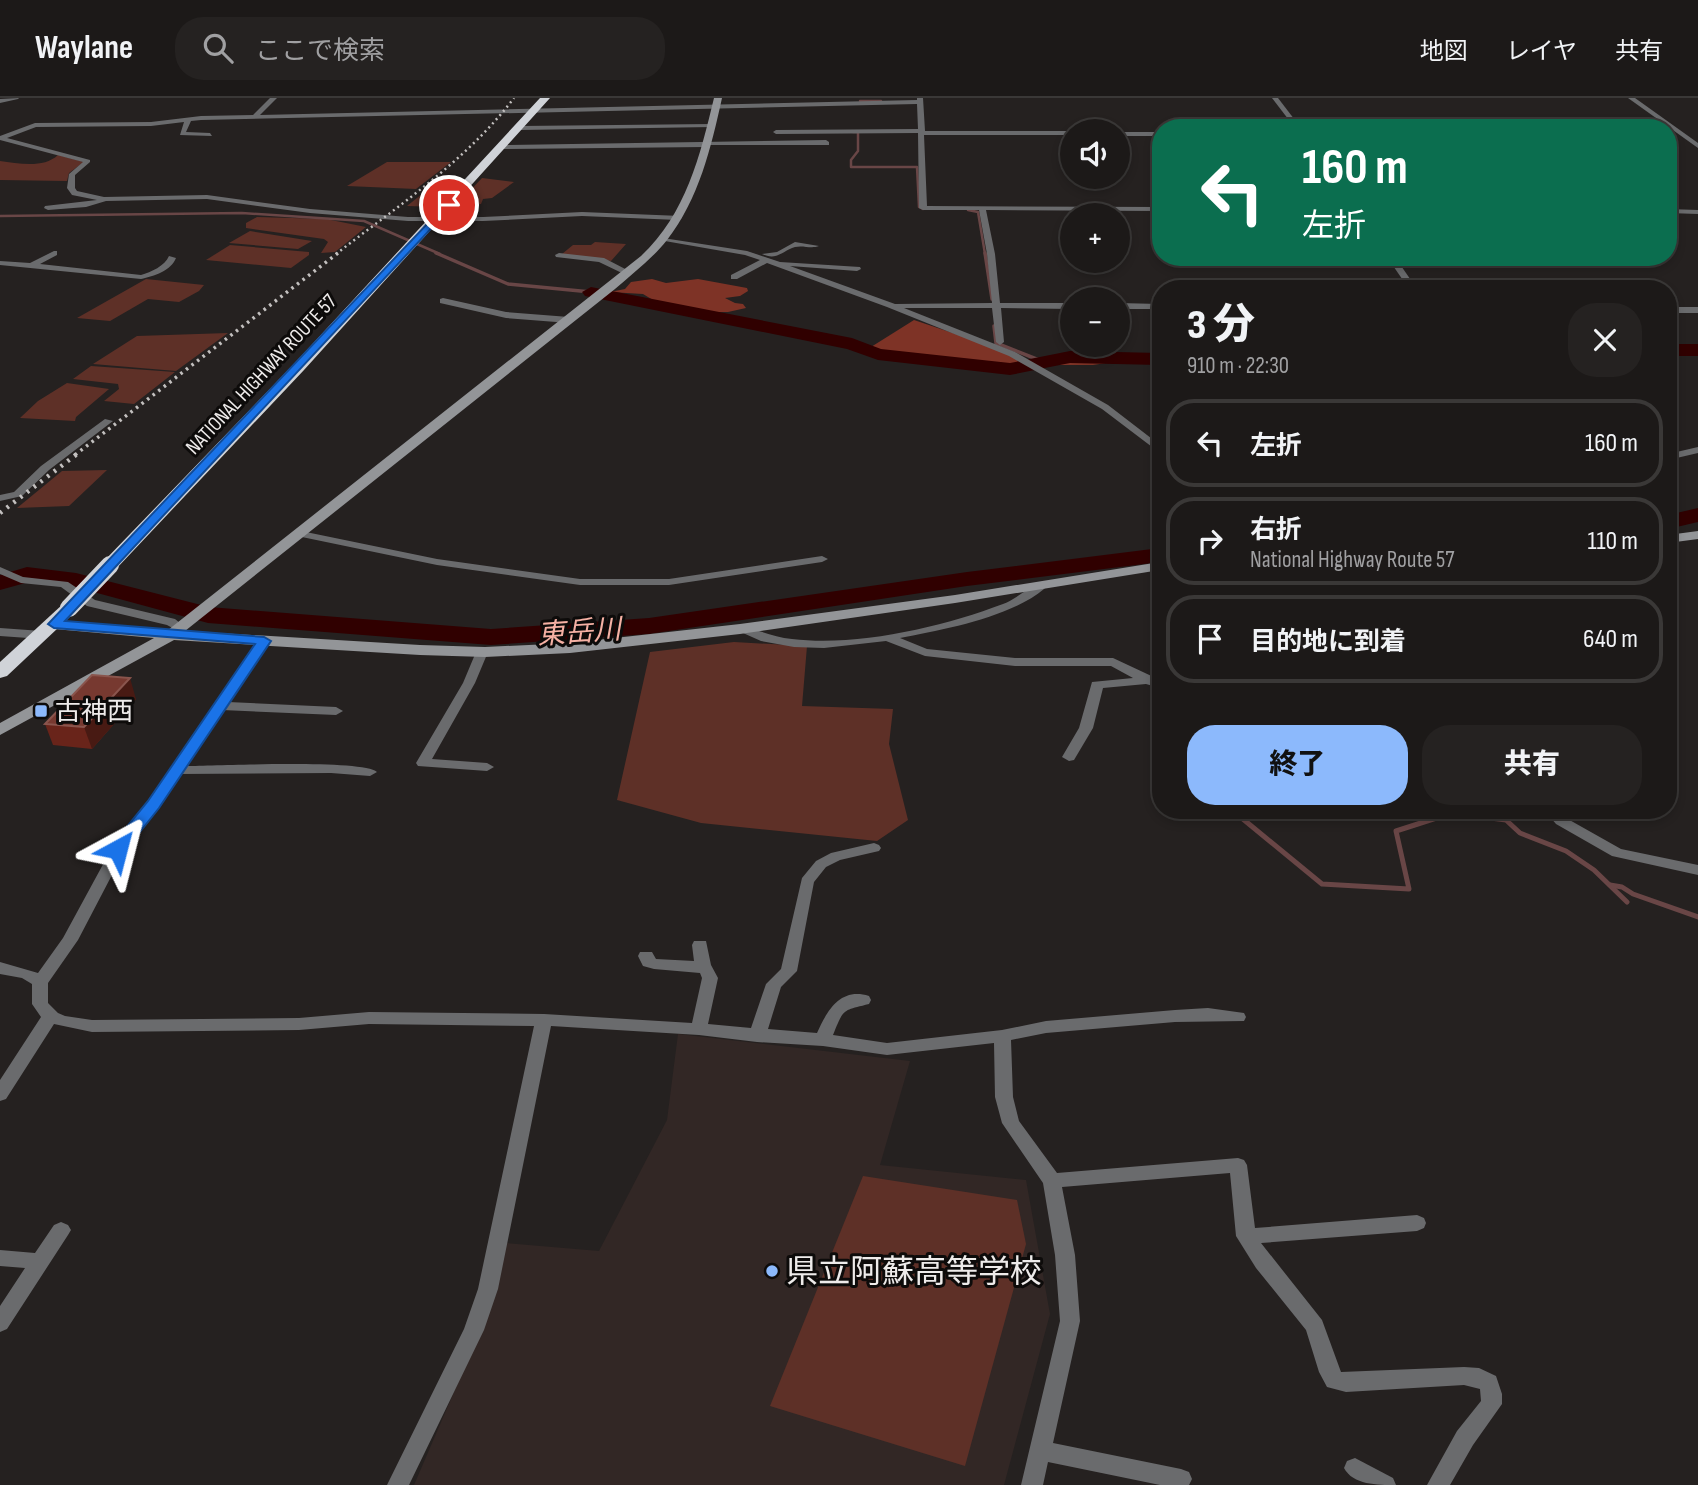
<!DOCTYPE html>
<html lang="ja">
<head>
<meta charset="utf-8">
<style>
  body { margin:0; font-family:"Sofia Sans Condensed","Noto Sans JP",sans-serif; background:#252221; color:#f1f3f6; height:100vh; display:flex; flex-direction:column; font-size:26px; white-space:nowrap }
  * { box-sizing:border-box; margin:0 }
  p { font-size:23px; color:#a0a0a2 }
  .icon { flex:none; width:38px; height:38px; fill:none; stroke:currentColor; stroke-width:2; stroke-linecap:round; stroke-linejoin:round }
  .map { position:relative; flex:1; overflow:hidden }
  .panel { position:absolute; left:1152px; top:182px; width:525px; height:539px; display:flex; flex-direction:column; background:#1c1918; border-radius:28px; box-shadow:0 4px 10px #0003,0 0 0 2px #3a3837 }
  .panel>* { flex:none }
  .top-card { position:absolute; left:1152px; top:21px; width:525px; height:147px; border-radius:28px; box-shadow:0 4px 10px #0003,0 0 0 2px #3a3837; background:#0b6e4f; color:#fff; overflow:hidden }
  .fabs { position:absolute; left:1060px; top:21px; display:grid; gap:14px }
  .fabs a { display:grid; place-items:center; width:70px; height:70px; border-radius:50%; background:#1c1918; box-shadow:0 4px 10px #0003,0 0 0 2px #3a3837; font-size:35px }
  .pin { position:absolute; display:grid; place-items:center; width:60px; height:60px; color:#fff; margin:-30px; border:4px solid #fff; border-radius:50%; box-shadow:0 2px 7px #0007 }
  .me { position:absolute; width:77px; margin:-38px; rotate:38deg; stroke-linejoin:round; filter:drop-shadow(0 0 5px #0008) }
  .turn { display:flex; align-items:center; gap:24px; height:147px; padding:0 35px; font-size:32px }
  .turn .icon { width:91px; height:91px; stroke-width:2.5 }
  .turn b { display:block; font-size:49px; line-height:60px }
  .round { display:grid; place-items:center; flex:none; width:74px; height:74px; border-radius:28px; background:#252221 }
  .summary { display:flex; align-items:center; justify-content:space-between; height:119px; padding:0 35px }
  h1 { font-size:42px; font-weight:800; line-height:52px }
  .button { display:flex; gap:14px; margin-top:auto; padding:14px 35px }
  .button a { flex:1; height:80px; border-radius:28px; background:#8cb9fc; color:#111; font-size:28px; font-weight:800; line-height:80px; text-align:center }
  .button a+a { background:#252221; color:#f1f3f6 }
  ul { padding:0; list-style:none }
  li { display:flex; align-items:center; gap:21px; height:88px; margin:0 14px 10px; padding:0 21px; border:4px solid #3a3837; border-radius:28px }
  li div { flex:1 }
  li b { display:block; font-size:26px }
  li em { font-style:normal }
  header { display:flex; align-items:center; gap:42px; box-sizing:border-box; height:98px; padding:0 35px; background:#1c1918; border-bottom:2px solid #3a3837 }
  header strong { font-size:33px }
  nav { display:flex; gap:38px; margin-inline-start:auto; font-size:24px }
  .search { width:490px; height:63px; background:#252221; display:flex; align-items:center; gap:18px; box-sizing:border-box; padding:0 24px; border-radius:28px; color:#a0a0a2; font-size:26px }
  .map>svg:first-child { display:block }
</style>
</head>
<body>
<header>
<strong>Waylane</strong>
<div class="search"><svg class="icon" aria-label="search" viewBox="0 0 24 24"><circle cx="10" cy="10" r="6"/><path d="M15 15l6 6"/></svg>ここで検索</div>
<nav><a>地図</a><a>レイヤ</a><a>共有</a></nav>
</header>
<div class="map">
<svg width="1698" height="1387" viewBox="0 0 1698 1387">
  <rect width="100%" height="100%" fill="#252120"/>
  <!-- built -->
  <path fill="#322725" d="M678 936 910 963 880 1067 1026 1082 1050 1216 1004 1387H414L497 1194 506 1145 599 1153 667 1022Z"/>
  <!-- green -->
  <g fill="#5e3027">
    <path d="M58 57 84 64 69 75 67 83 0 82V63C18 65 43 71 58 57Z"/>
    <path d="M387 64H451L416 91 347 88Z"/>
    <path d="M482 80 514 84 492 100 483 101 481 106 468 107 455 120H444Z"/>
    <path d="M432 88 458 89 439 109 407 108Z"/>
    <path d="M257 119 326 121 366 129 335 154 321 155 328 144 324 141 246 130V125Z"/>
    <path d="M250 133 312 143 298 151 229 145Z"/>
    <path d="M595 144 626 146 611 163 562 156 573 147H591Z"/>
    <path d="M230 147 309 154V157L291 170 206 162Z"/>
    <path d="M146 181 204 187 199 193 179 204 148 201 110 223 77 220Z"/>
    <path d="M228 235 176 273 93 266 137 238Z"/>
    <path d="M91 268 175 274 134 306 104 303 119 291 118 286 73 281Z"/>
    <path d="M67 285 109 291 76 319 75 323 20 320 38 303Z"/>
    <path d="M107 372 69 408 17 410 62 373Z"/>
    <path d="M734 544 807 548 802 608 893 611 889 646 908 722 877 743 701 725 617 702 650 554Z"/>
    <path d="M863 1078 1017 1102 1026 1146 965 1368 770 1308Z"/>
  </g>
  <!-- forest -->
  <g fill="#7e3326">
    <path d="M652 181 666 185 698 181 747 190 748 193 740 198 725 200 735 205 743 206 746 210 728 214H710L658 205 643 196 610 194 625 191 631 184Z"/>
    <path d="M914 222 1012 255 1022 268 1080 252 1138 260 1093 267H1047L996 274 890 259 871 249Z"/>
  </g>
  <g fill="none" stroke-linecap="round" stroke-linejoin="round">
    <!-- stream-far2 -->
    <g stroke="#694646" stroke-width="2.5">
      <path d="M860 3H881"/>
      <path d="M853 34H858V53L851 62V69H917L919 109 923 111"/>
      <path d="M968 112 978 114 985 156"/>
      <path d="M0 118 242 115 364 123 440 156"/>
    </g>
    <!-- stream-far1 -->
    <g stroke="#694646" stroke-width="3.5">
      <path d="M436 155 508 186 591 194"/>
      <path d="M985 155 992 201"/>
      <path d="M994 228 996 245 1039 262"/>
    </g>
    <!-- stream -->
    <g stroke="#694646" stroke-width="5">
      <path d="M1232 712 1322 786 1409 791 1396 733 1452 715 1506 722 1520 735 1566 753 1594 772 1627 804"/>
      <path d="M1610 787 1622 789 1633 796 1698 819"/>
    </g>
    <!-- river -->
    <g fill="#300000" fill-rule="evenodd">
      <path d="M591 189 852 240 881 251 1010 265 1070 253 1160 255V267L1070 265 1010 277 878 262 847 251 585 198 582 194Z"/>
      <rect x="1668" y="246" width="30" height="12"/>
      <path d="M1698 410V424L1668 431V417Z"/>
      <path d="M1160 450V464L967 488 649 536 491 547 208 525 75 489 29 484 0 492V477L27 469 76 475 209 509 491 531 649 520 967 474Z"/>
    </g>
    <!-- street -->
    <g fill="#6a6b6d" fill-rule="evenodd">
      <path d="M19 0 18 1 0 5V1Z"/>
      <path d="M270 0H277L260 17 917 2V0H923L925 33H1074L1073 37H924L927 108 1160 109V113L986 112 995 156 1000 205H1073V211L1001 210 1004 244 1000 247 996 244 992 210H904L1015 254 1108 307 1160 347V355L1102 311 1009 258 887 209 767 165 737 181H731V177L760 162 745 157 659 142 663 140 747 153 780 164 860 169 861 171 857 173 790 168 895 206 992 205 987 156 979 112H923L919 110 918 35 776 36 773 34 776 32 918 31 917 6 201 22 191 23 186 34 210 35 212 38 180 37 184 24 151 28 36 29 7 40 90 62V64L75 77V90L77 93 104 99 207 97 310 111 408 119H483L582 114 681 118 682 120 678 122 582 118 483 123H408L310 115 207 101 106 103 86 109 48 112 44 110 45 108 97 102 72 97 67 90 69 76 83 64 0 42V38L35 25 151 24 201 18 253 17Z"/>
      <path d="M1272 0H1278L1301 30H1295Z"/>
      <path d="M1628 0H1635L1698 45V50Z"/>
      <path d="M711 26 713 29 520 32 517 30 520 28Z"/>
      <rect x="1118" y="34" width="42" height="4"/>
      <path d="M826 42 829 44V47H709L706 49 504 51 501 49 504 47Z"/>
      <path d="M1668 111 1698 112V116L1668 115Z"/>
      <path d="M795 144 819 148C811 151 803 147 795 149 782 153 777 163 762 156L777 154Z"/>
      <path d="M54 153H57V157L40 166 141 177C151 174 165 168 169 158L176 160C171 173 154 178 141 181L0 167V163L30 165Z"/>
      <path d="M559 155 604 160 631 174 624 176 599 164 556 159 555 157Z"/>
      <path d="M1387 159H1395L1417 191H1409Z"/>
      <path d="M443 200 506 214 569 219 573 222 569 225 506 220 440 205V201Z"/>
      <path d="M1118 205 1160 206V211H1118Z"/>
      <rect x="1668" y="209" width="30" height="6"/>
      <path d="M105 321 113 323 49 372 22 398 0 403V397L14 394 41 368Z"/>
      <path d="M1698 349V355L1668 362V356Z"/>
      <path d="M301 433 437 461 580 481H669L822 458 828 461 822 464 669 487H580L437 467 297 438 295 436Z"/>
      <path d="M0 469 23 479 68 484 95 502 175 521 186 530 180 534 167 527 87 508 61 489 21 485 0 476Z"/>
      <path d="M1040 486 1046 489 1044 491C1011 519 943 532 900 540L927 551 1015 560H1113L1160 582V590L1146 586 1103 590 1093 630 1074 662 1069 663 1062 659 1079 630 1092 584 1133 580 1111 568H1015L925 558 886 543 824 550 794 549 761 543 734 531 740 527C758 532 773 539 792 541 857 549 942 529 1003 506 1016 501 1027 490 1040 486Z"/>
      <path d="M0 530 42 533 48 537 42 541 0 538Z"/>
      <path d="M264 539 270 543 228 604 336 609 343 613 336 617 222 612 184 668C213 668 362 661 377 674L370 678 331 675 178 676 158 709 125 752 78 842 48 885V905L58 915 65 918 92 922 299 920 369 914 544 916 692 925 702 880 700 875 654 871 643 868 638 858 640 854H652L656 861 694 863 692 847 694 843H706L711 867 718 880 708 926 751 930 766 886 781 871 802 780 816 763 831 755 874 745 879 747 881 750 879 753 840 762 826 769 814 784 797 873 781 889 768 931 817 935C827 913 840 889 869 898L871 902 869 906C842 913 844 910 833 937L887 945 1002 932 1046 923 1175 912 1208 910 1244 915 1246 919 1244 923 1175 924 1046 935 1011 942 1013 999 1019 1023 1057 1075 1238 1060 1244 1062 1247 1067 1255 1130 1417 1117 1424 1120 1426 1125 1424 1130 1417 1133 1261 1145 1322 1222 1341 1274 1464 1269 1479 1270 1496 1278 1502 1296V1306L1473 1347 1450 1387H1427L1457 1333 1481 1303 1480 1291 1464 1287 1346 1294 1327 1289 1319 1274 1306 1232 1256 1170 1236 1138 1230 1075 1062 1089 1075 1157 1080 1223 1053 1345 1181 1371 1189 1374 1192 1381 1189 1387H1160L1048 1364 1043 1387H1021L1060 1223 1055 1157 1043 1085 1002 1025 995 999 994 945 887 957 823 948 757 944 699 937 551 928 498 1191 484 1232 409 1387H387L464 1231 478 1191 534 928 369 926 299 932 92 934 54 926 6 1001 0 1003V982L41 919 32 906V886L22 880 0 876V864L38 875 63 840 113 748 147 704 260 540Z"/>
      <path d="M482 550 488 554 475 585 432 661 487 665 494 669 487 673 418 668 416 665 463 585 476 554Z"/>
      <path d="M1544 712H1559L1566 720 1621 751 1698 767V777L1612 758 1556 726Z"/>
      <path d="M61 1124 68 1127 71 1132 68 1137 7 1231 0 1234V1208L25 1170 0 1168V1152L35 1155 54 1127Z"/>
      <path d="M1355 1360 1393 1380 1396 1387C1377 1387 1353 1387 1344 1370L1347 1363Z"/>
    </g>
    <!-- secondary -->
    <g fill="#939598" fill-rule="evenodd">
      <path d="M714 0H722C711 50 699 101 667 142 652 161 632 176 615 191L185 533 420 547 485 549 570 545 740 526 955 497 1160 464V472L955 505 740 536 570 555 485 559 420 557 174 542 0 637V625L154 540 54 531 46 526 49 523 168 532 641 158C686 116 700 58 714 0Z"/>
      <path d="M1698 433V441L1668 445V437Z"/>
    </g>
    <!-- highway -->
    <g fill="#d0d3d8" fill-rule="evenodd">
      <path d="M540 0H550L304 272 116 471H104L101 467 104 463 294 266Z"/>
      <path d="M69 505 75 506 78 510 75 514 7 578 0 580V564L63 506Z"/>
    </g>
    <!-- rail-far2 -->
    <path stroke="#c3c0bf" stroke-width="2.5" stroke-dasharray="2 3.5" stroke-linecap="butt" d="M336 156C398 108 466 63 514 0"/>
    <!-- rail-far1 -->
    <path stroke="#c3c0bf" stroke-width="3.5" stroke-dasharray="2.5 4.5" stroke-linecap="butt" d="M75 357 338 155"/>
    <!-- rail -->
    <path stroke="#c3c0bf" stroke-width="4.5" stroke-dasharray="2.5 6" stroke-linecap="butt" d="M0 415 77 356"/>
    <!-- highway-bridge -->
    <path stroke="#d0d3d8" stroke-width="18" d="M69 510 110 467"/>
  </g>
  <!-- wall -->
  <path fill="#69241a" d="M136 601 92 651 53 647 45 626Z"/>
  <!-- shaded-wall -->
  <path fill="#481a13" d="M130 580 136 601 92 651 84 629Z"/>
  <!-- building -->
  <path fill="#773930" stroke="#8a554d" stroke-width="2" d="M92 577 130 580 84 629 45 626Z"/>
  <!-- route -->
  <path fill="#1a73e8" stroke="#114b97" stroke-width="2" d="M446 106 453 107 65 523 264 539 271 543 159 710 124 754H112L110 751 112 747 148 703 255 546 54 530 48 526Z"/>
  <!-- markers -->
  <g fill="#8cb9fc" stroke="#0d0b0a" stroke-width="2.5">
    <rect x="34" y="606" width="14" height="14" rx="3.5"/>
    <circle cx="772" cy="1173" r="7"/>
  </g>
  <g text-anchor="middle" stroke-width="6" stroke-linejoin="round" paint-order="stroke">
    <!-- far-street labels -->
    <g font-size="21" fill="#eeebea" stroke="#0d0b0a">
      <text transform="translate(261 276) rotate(-47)" y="7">NATIONAL HIGHWAY ROUTE 57</text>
    </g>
    <!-- poi labels -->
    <g font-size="26" fill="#eeebea" stroke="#0d0b0a" text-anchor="start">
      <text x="55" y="622">古神西</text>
    </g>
    <!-- water labels -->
    <g font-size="28" font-style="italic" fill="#f6b1a4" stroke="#0d0b0a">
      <text transform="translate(579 533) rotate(-4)" y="10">東岳川</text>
    </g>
    <!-- near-poi labels -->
    <g font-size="32" fill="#eeebea" stroke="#0d0b0a" text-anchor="start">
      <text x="786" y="1184">県立阿蘇高等学校</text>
    </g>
  </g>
</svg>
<div class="fabs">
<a><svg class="icon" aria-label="sound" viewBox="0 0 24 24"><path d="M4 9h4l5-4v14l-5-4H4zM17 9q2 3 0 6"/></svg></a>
<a>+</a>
<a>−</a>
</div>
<div class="pin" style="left:449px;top:107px;background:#d93025"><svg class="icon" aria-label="arrive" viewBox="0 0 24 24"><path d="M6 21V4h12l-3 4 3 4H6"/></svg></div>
<svg class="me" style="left:118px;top:751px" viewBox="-20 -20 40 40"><path d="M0-17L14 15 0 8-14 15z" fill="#1a73e8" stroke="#fff" stroke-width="4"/></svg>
<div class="top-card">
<div class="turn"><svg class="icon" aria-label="left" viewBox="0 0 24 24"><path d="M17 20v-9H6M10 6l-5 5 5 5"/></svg><div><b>160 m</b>左折</div></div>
</div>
<section class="panel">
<div class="summary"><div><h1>3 分</h1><p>910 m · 22:30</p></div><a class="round"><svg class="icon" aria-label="close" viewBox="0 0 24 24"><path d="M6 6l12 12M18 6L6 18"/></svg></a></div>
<ul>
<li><svg class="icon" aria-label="left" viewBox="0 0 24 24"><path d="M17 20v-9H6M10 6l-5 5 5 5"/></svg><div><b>左折</b></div><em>160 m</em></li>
<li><svg class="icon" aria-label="right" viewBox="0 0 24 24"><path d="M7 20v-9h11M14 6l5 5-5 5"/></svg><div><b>右折</b><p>National Highway Route 57</p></div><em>110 m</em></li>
<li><svg class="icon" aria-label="arrive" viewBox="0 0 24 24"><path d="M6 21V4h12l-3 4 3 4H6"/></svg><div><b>目的地に到着</b></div><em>640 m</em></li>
</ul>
<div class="button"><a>終了</a><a>共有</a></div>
</section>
</div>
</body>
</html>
